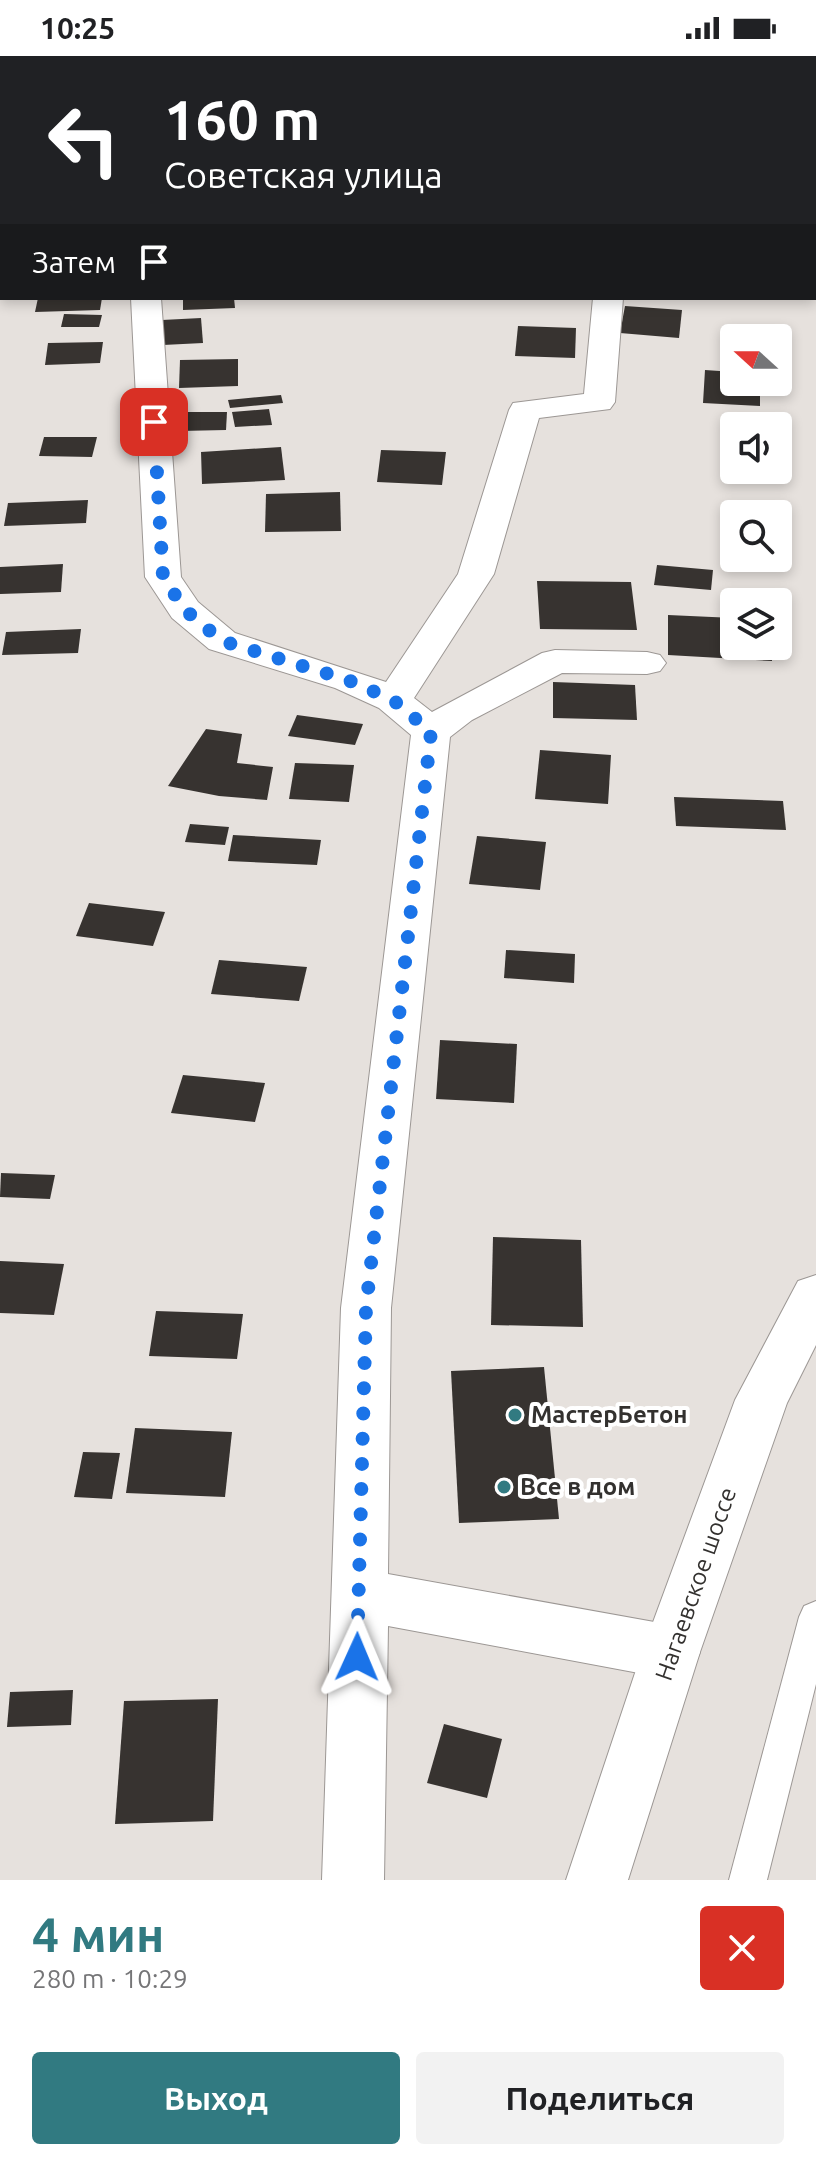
<!DOCTYPE html>
<html lang="ru">
<head>
<meta charset="utf-8">
<style>
  body { margin:0; font-family:Ubuntu,sans-serif; background:#f2f2f2; color:#202124; height:100vh; display:flex; flex-direction:column; font-size:30px; white-space:nowrap }
  * { box-sizing:border-box; margin:0 }
  p { font-size:26px; color:#757577 }
  .icon { flex:none; width:44px; height:44px; fill:none; stroke:currentColor; stroke-width:2; stroke-linecap:round; stroke-linejoin:round }
  .map { position:relative; height:1824px; overflow:hidden }
  .drawer { display:flex; flex-direction:column; background:#fff; flex:1 }
  .drawer>* { flex:none }
  .guide { position:absolute; left:0px; top:0px; width:816px; height:244px; box-shadow:0 4px 12px #0003; background:#202124; color:#fff; overflow:hidden }
  .needle { width:52px; rotate:291deg }
  .buttons { position:absolute; left:720px; top:268px; display:grid; gap:16px }
  .buttons a { display:grid; place-items:center; width:72px; height:72px; border-radius:8px; background:#fff; box-shadow:0 4px 12px #0003; font-size:40px }
  .pin { position:absolute; display:grid; place-items:center; width:68px; height:68px; color:#fff; margin:-34px; border-radius:16px; box-shadow:0 4px 12px #0006 }
  .me { position:absolute; width:88px; margin:-44px; rotate:1deg; stroke-linejoin:round; filter:drop-shadow(0 0 6px #0008) }
  .turn { display:flex; align-items:center; gap:28px; height:168px; padding:0 32px; font-size:36px }
  .turn .icon { width:104px; height:104px; stroke-width:2.5 }
  .turn b { display:block; font-size:56px; line-height:68px }
  .then { display:flex; align-items:center; height:76px; padding:0 32px; background:#0003; gap:16px; font-size:30px }
  .round { display:grid; place-items:center; flex:none; width:84px; height:84px; border-radius:8px; background:#f2f2f2 }
  .head { display:flex; align-items:center; justify-content:space-between; height:136px; padding:0 32px }
  h1 { font-size:48px; font-weight:600; line-height:60px; color:#317a81 }
  .button { display:flex; gap:16px; margin-top:auto; padding:16px 32px }
  .button a { flex:1; height:92px; border-radius:8px; background:#317a81; color:#fff; font-size:32px; font-weight:600; line-height:92px; text-align:center }
  .button a+a { background:#f2f2f2; color:#202124 }
  .status { display:flex; justify-content:space-between; align-items:center; height:56px; padding:0 40px; background:#fff; direction:ltr }
  .status svg { height:22px; fill:currentColor }
  .map>svg:first-child { display:block }
</style>
</head>
<body>
<div class="status"><b>10:25</b><svg viewBox="0 0 49 12"><path d="M0 12V9h3v3zM5 12V6h3v6zM10 12V3h3v9zM15 12V0h3v12zM26 1h20v11H26zM47 4h2v5h-2z"/></svg></div>
<div class="map">
<svg width="816" height="1824" viewBox="0 0 816 1824">
  <rect width="100%" height="100%" fill="#e6e1dd"/>
  <!-- building -->
  <g fill="#373330">
    <path d="M38 242H102L100 254 35 256Z"/>
    <path d="M183 242H234L235 252 183 254Z"/>
    <path d="M625 250 682 254 679 282 620 277Z"/>
    <path d="M64 258 102 259 99 271H61Z"/>
    <path d="M201 262 203 287 163 289 162 264Z"/>
    <path d="M518 270 576 272 575 302 515 300Z"/>
    <path d="M103 286 100 307 45 309 48 287Z"/>
    <path d="M238 303V330L179 332 180 304Z"/>
    <path d="M705 314 734 316V326H760V350L703 347Z"/>
    <path d="M281 339 283 347 230 352 228 344Z"/>
    <path d="M269 353 272 369 235 371 232 356Z"/>
    <path d="M182 356H227L226 374 180 375Z"/>
    <path d="M44 381H97L92 401 39 400Z"/>
    <path d="M281 391 285 424 202 428 201 396Z"/>
    <path d="M381 394 446 396 442 429 377 426Z"/>
    <path d="M340 436 341 475 265 476 266 438Z"/>
    <path d="M88 444 86 467 4 470 8 447Z"/>
    <path d="M63 508 61 536 0 538V511Z"/>
    <path d="M657 509 713 514 711 534 654 529Z"/>
    <path d="M537 525 631 526 637 574 540 573Z"/>
    <path d="M668 559 734 562V590H771L772 605 668 599Z"/>
    <path d="M81 573 78 597 2 599 6 576Z"/>
    <path d="M553 626 635 629 637 664 553 662Z"/>
    <path d="M297 659 363 668 355 689 288 680Z"/>
    <path d="M206 673 242 678 237 707 273 711 267 744 219 740 168 730Z"/>
    <path d="M540 694 611 699 608 748 535 743Z"/>
    <path d="M295 707 354 709 349 746 289 743Z"/>
    <path d="M674 741 783 745 786 774 676 770Z"/>
    <path d="M190 768 229 771 225 789 185 786Z"/>
    <path d="M233 779 321 784 317 809 228 805Z"/>
    <path d="M477 780 546 786 540 834 469 828Z"/>
    <path d="M89 847 165 856 153 890 76 880Z"/>
    <path d="M506 894 575 898 574 927 504 922Z"/>
    <path d="M219 904 307 911 299 945 211 938Z"/>
    <path d="M440 984 517 988 514 1047 436 1043Z"/>
    <path d="M183 1019 265 1027 255 1066 171 1057Z"/>
    <path d="M1 1117 55 1119 50 1143 0 1141Z"/>
    <path d="M493 1181 581 1184 583 1271 491 1269Z"/>
    <path d="M0 1205 64 1208 54 1259 0 1257Z"/>
    <path d="M156 1255 243 1258 237 1303 149 1300Z"/>
    <path d="M544 1311 559 1463 459 1467 451 1315Z"/>
    <path d="M135 1372 232 1376 225 1441 126 1437Z"/>
    <path d="M83 1396 120 1397 112 1443 74 1441Z"/>
    <path d="M73 1634 71 1669 7 1671 10 1636Z"/>
    <path d="M218 1643 213 1765 115 1768 124 1645Z"/>
    <path d="M444 1668 502 1683 487 1742 427 1727Z"/>
  </g>
  <g fill="none" stroke-linecap="round" stroke-linejoin="round">
    <defs>
      <path id="lane" d="M816 1545V1628L767 1824H729L799 1561 804 1550Z"/>
      <g id="street">
        <path d="M712 0H739L741 2H714Z"/>
        <path d="M814 40 816 41V57L814 56Z"/>
        <path d="M131 242H161L181 521 198 546 235 577 386 626 458 518 509 354 513 347 584 338 593 242H623L615 346 610 353 539 362 494 518 414 642 432 656 542 597 555 594 647 596 660 599 666 607 660 615 647 618 562 617 472 664 450 681 391 1252 388 1518 671 1569 692 1577 700 1596 692 1615 671 1623 388 1570 384 1824H322L341 1252 411 679 379 652 335 632 209 593 172 562 145 521Z"/>
      </g>
      <path id="secondary" d="M816 1219V1289L787 1347 700 1596 628 1824H566L642 1596 735 1344 798 1225Z"/>
    </defs>
    <!-- lane casing -->
    <use href="#lane" stroke="#9c9794" stroke-width="2"/>
    <!-- street casing -->
    <use href="#street" stroke="#9c9794" stroke-width="2"/>
    <!-- secondary casing -->
    <use href="#secondary" stroke="#9c9794" stroke-width="2"/>
    <!-- lane -->
    <use href="#lane" fill="#fff" fill-rule="evenodd"/>
    <!-- street -->
    <use href="#street" fill="#fff" fill-rule="evenodd"/>
    <!-- secondary -->
    <use href="#secondary" fill="#fff" fill-rule="evenodd"/>
  </g>
  <g fill="none" stroke-linecap="round" stroke-linejoin="round">
    <!-- route -->
    <path stroke="#1a73e8" stroke-width="14" stroke-dasharray="0 25.2" d="M154 366 163 521 185 554 222 585 348 624 393 644 431 676 366 1252 357 1601"/>
  </g>
  <!-- markers -->
  <g fill="#317a81" stroke="#fff" stroke-width="3">
    <circle cx="515" cy="1359" r="8"/>
    <circle cx="504" cy="1431" r="8"/>
  </g>
  <g text-anchor="middle" stroke-width="8" stroke-linejoin="round" paint-order="stroke">
    <!-- near-poi labels -->
    <g font-size="24" font-weight="bold" fill="#33312f" stroke="#fff" text-anchor="start">
      <text x="531" y="1367">МастерБетон</text>
      <text x="520" y="1439">Все в дом</text>
    </g>
    <!-- near-street labels -->
    <g font-size="24" fill="#33312f" stroke="#fff">
      <text transform="translate(696 1528) rotate(-71)" y="8">Нагаевское шоссе</text>
    </g>
  </g>
</svg>
<div class="buttons">
<a><svg class="needle" viewBox="-14 -14 28 28"><path d="M0-13l5 13h-10z" fill="#e53935"/><path d="M0 13l5-13h-10z" fill="#757577"/></svg></a>
<a><svg class="icon" aria-label="sound" viewBox="0 0 24 24"><path d="M4 9h4l5-4v14l-5-4H4zM17 9q2 3 0 6"/></svg></a>
<a><svg class="icon" aria-label="search" viewBox="0 0 24 24"><circle cx="10" cy="10" r="6"/><path d="M15 15l6 6"/></svg></a>
<a><svg class="icon" aria-label="layers" viewBox="0 0 24 24"><path d="M12 4l9 5-9 5-9-5zM3 14l9 5 9-5"/></svg></a>
</div>
<div class="pin" style="left:154px;top:366px;background:#d93025"><svg class="icon" aria-label="arrive" viewBox="0 0 24 24"><path d="M6 21V4h12l-3 4 3 4H6"/></svg></div>
<svg class="me" style="left:357px;top:1601px" viewBox="-20 -20 40 40"><path d="M0-17L14 15 0 8-14 15z" fill="#1a73e8" stroke="#fff" stroke-width="4"/></svg>
<div class="guide">
<div class="turn"><svg class="icon" aria-label="left" viewBox="0 0 24 24"><path d="M17 20v-9H6M10 6l-5 5 5 5"/></svg><div><b>160 m</b>Советская улица</div></div>
<div class="then">Затем<svg class="icon" aria-label="arrive" viewBox="0 0 24 24"><path d="M6 21V4h12l-3 4 3 4H6"/></svg></div>
</div>
</div>
<section class="drawer">
<div class="head"><div><h1>4 мин</h1><p>280 m · 10:29</p></div><a class="round" style="background:#d93025;color:#fff"><svg class="icon" aria-label="close" viewBox="0 0 24 24"><path d="M6 6l12 12M18 6L6 18"/></svg></a></div>
<div class="button"><a>Выход</a><a>Поделиться</a></div>
</section>
</body>
</html>
